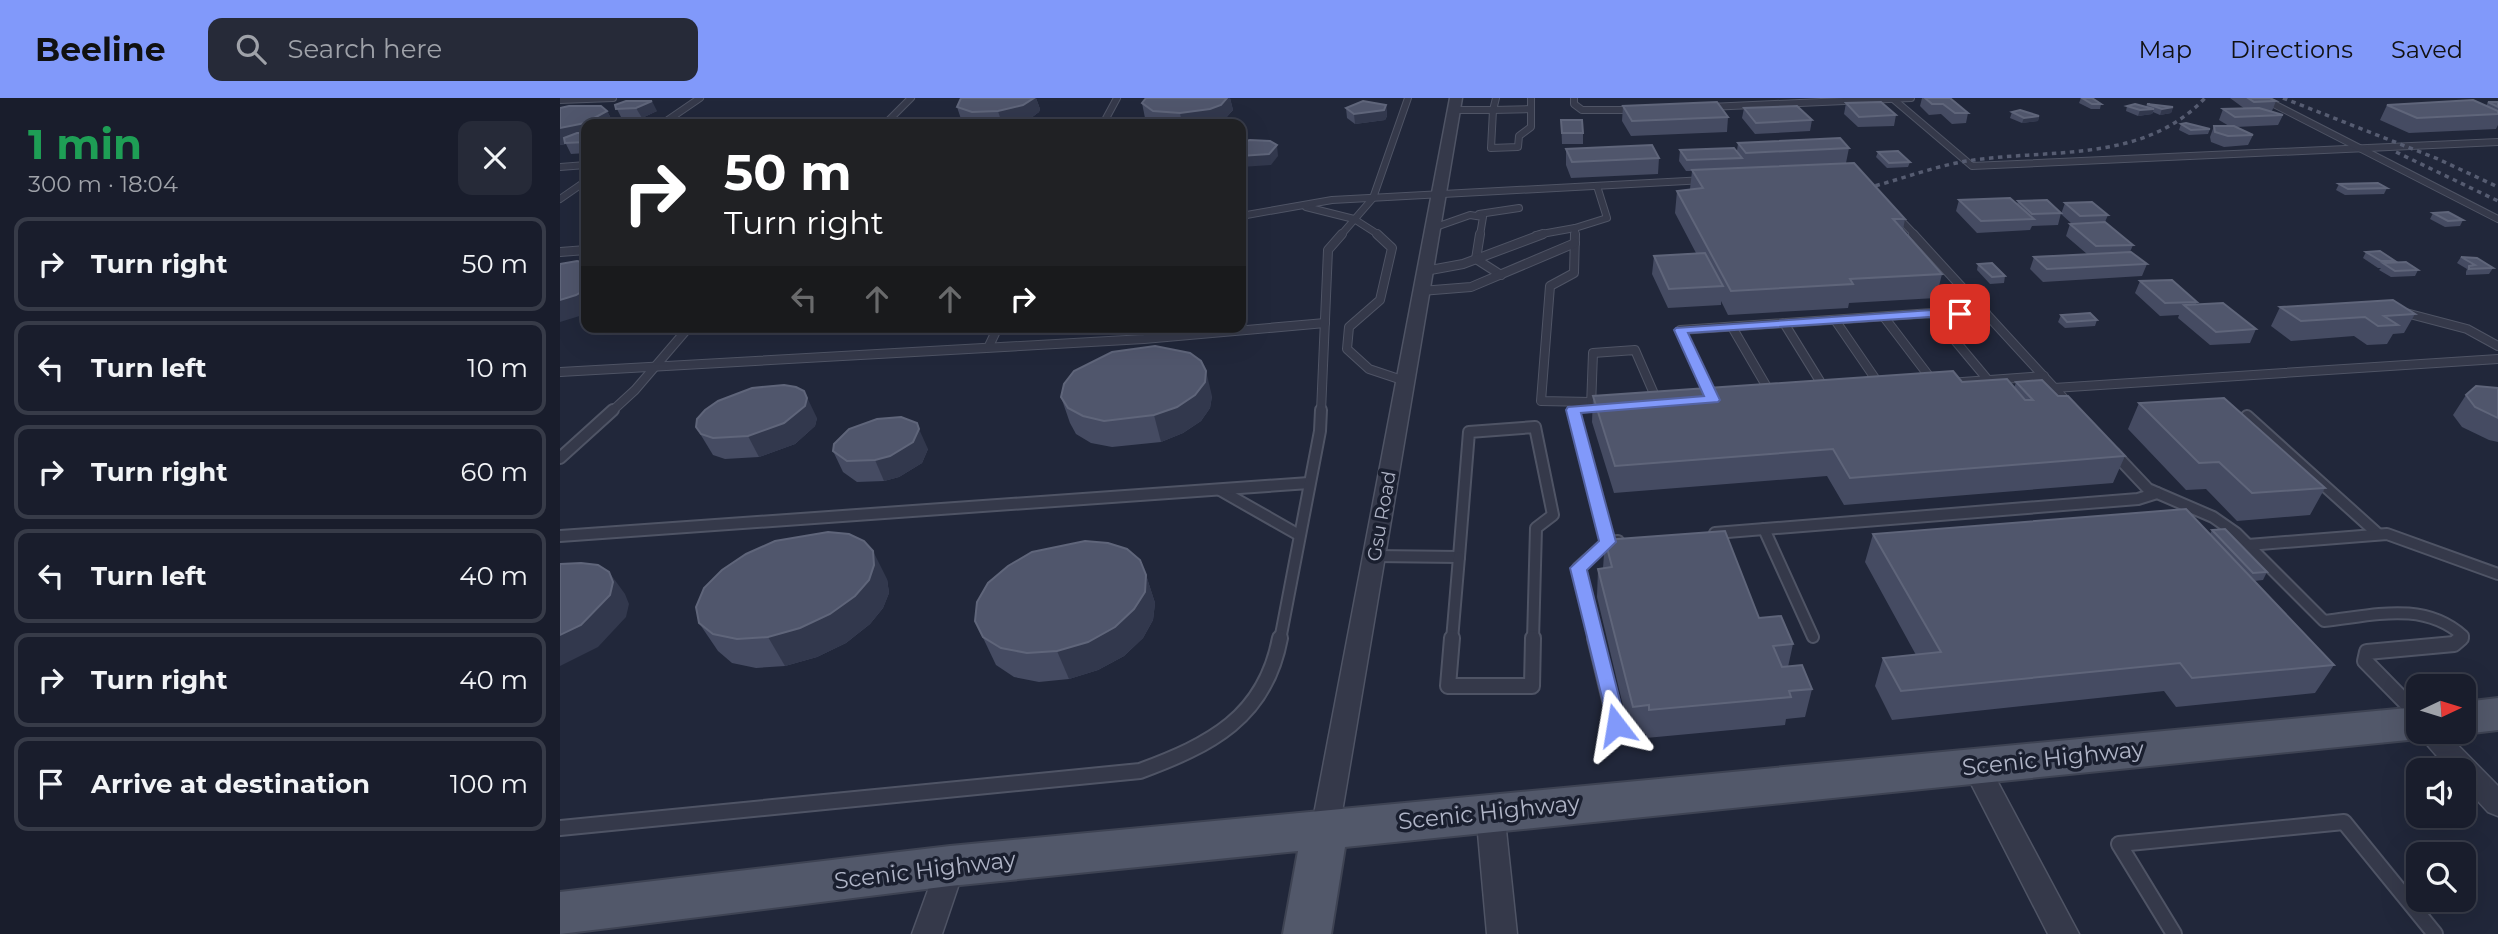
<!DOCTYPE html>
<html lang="en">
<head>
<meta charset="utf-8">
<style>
  body { margin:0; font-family:Montserrat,sans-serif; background:#262a38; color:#f1f3f6; height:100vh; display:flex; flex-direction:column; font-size:26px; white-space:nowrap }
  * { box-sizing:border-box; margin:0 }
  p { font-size:23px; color:#9fa2a9 }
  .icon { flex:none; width:38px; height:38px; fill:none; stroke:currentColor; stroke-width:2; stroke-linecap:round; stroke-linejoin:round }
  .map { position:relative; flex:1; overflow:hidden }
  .details { display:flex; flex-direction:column; background:#191d2c; width:560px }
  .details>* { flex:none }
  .hud { position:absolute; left:21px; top:21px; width:665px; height:214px; border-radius:14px; box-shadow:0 7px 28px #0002,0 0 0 2px #373b48; background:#202124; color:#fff; overflow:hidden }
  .needle { width:46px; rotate:86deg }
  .buttons { position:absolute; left:1846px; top:576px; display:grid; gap:14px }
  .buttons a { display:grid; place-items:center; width:70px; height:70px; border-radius:14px; background:#191d2c; box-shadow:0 7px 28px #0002,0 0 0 2px #373b48; font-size:35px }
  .pin { position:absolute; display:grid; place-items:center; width:60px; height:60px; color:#fff; margin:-30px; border-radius:14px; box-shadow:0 4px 10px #0006 }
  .me { position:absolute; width:77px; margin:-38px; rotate:346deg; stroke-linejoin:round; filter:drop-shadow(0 0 5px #0008) }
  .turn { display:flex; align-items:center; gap:24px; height:147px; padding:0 28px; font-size:32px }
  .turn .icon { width:91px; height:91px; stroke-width:2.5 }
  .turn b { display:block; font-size:49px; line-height:60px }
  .lanes { display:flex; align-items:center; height:66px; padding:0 28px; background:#0003; justify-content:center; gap:35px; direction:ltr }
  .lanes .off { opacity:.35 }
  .round { display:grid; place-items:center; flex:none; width:74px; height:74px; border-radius:14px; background:#262a38 }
  .summary { display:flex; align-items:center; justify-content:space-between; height:119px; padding:0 28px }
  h1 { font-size:42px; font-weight:700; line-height:52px; color:#1e9e55 }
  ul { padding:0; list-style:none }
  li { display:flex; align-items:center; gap:21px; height:94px; margin:0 14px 10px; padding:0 14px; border:4px solid #373b48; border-radius:14px }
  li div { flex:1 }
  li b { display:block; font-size:26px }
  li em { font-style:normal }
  header { display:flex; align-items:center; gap:42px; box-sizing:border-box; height:98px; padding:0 35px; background:#8199fa; color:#111 }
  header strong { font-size:33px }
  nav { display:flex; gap:38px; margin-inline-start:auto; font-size:24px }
  .search { width:490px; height:63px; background:#262a38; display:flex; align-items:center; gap:18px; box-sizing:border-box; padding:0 24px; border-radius:14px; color:#9fa2a9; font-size:26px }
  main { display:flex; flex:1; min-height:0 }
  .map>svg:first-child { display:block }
</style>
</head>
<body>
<header>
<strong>Beeline</strong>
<div class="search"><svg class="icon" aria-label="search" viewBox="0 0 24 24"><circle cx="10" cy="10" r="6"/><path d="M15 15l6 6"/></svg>Search here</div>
<nav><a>Map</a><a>Directions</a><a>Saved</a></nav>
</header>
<main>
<section class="details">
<div class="summary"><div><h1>1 min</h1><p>300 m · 18:04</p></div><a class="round"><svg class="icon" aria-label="close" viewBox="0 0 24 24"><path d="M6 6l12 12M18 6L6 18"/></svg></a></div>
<ul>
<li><svg class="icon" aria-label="right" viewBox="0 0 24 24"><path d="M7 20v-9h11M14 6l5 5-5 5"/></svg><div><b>Turn right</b></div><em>50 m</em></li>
<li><svg class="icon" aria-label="left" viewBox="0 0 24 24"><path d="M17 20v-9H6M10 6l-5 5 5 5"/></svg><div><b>Turn left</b></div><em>10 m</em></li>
<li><svg class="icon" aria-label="right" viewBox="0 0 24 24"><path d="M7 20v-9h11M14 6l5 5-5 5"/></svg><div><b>Turn right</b></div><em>60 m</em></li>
<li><svg class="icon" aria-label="left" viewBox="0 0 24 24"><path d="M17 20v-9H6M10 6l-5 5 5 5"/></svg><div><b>Turn left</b></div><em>40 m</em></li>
<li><svg class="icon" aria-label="right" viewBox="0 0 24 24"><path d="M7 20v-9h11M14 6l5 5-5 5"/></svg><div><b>Turn right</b></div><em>40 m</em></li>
<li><svg class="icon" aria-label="arrive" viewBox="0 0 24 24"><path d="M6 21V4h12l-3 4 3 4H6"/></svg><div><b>Arrive at destination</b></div><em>100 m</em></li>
</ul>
</section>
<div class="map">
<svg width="1938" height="836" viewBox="0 0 1938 836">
  <rect width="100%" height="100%" fill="#21273a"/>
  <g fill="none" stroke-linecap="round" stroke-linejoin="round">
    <defs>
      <g id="service-far3">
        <path d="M936 0 933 12 971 11"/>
        <path d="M1014 0V6L1022 12H1077"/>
        <path d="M1332 0 1412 68 1938 44"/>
        <path d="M1702 0 1938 121"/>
        <path d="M0 2 53 0"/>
        <path d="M1149 9 1351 0"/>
        <path d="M894 12H933L931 50 958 49 959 38 971 29V0"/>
        <path d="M102 26 140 0"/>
        <path d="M325 26 351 0"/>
        <path d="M543 26 557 0"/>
        <path d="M0 69 26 67"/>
        <path d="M0 101 26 83"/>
        <path d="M746 109 794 121 819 137"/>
        <path d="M919 116 959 110"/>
        <path d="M1336 117 1355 137"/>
        <path d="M681 118 772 102 1145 82"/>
        <path d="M873 130 910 117 923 119 920 137"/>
        <path d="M781 137 813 100 848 0"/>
        <path d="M976 137 1015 130"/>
        <path d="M1015 137V130L1047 120 1037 88"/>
      </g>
      <g id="service-far2">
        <path d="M817 136 832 150 820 202 789 229 787 251 809 271 845 283"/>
        <path d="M1015 136 1014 175 990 188 981 303 1031 304"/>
        <path d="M1353 136 1510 307"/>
        <path d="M0 154 26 152"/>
        <path d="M916 161 920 136"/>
        <path d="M916 161 941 177"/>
        <path d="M865 173 903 166 983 136"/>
        <path d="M861 193 911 189 1015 145"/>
        <path d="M1842 214 1907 231 1938 248"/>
        <path d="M1375 218 1426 215"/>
        <path d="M1324 219 1375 286"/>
        <path d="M1275 222 1321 289"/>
        <path d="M1224 225 1266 293"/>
        <path d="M1172 229 1211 296"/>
        <path d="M429 248 438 229"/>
        <path d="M0 274 584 241 765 225"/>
        <path d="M1389 285 1484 278"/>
        <path d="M1494 290 1938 261"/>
        <path d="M1153 302 1120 232 1372 215 1428 282"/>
        <path d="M1031 309 1033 255 1075 252 1098 305"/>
        <path d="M51 314 75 292 129 229"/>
        <path d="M761 314 768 152 782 136"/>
        <path d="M1014 314 1013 311 1044 309"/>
      </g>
      <g id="service-far1">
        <path d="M1013 312 1047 444 1058 443"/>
        <path d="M1687 318 1818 436"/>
        <path d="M1554 355 1588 391 1653 419 1676 435 1764 523C1812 518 1863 502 1903 538L1899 542"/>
        <path d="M0 360 53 312"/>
        <path d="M660 392 739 437"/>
        <path d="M1204 431 1253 539"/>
        <path d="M1155 435 1578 401 1597 395"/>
        <path d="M0 438 749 385"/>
        <path d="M1688 447 1827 436 1938 476"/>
        <path d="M814 458 899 459"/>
        <path d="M899 459 909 334 975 329 993 417 976 430 973 542"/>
        <path d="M720 542 760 333 761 312"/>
        <path d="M892 542 899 459"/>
        <path d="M1035 542 1018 470 1047 444"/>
      </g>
      <g id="service">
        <path d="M892 540 888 588H972L973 540"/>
        <path d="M1035 540 1056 627"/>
        <path d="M1858 617 1805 563 1807 554 1894 546 1901 540"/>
        <path d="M0 730 580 673C650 647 705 620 720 540"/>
        <path d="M1614 836 1559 746 1784 724 1875 836"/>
      </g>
      <g id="minor">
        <path d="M890 0H902L779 732 775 741 765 744 755 741 751 732Z"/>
        <path d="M1858 629V634H1885L1938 688V718L1928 714 1904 688V672H1889L1856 634Z"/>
        <path d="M1415 657 1425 660 1519 836H1488L1402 668 1405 660Z"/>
        <path d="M930 701 940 705 944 713 957 836H927L916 713 920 705Z"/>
        <path d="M390 755 400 759 405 768 382 836H352L380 759Z"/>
      </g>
      <g id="primary">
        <path d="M1938 600V632L1904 636 1897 634H1904V604Z"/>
        <path d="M1858 609V634H1874L1858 641 785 749 771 836H723L738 753 390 788 0 836V794L390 748Z"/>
      </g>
    </defs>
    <!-- service-far3 casing -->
    <use href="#service-far3" stroke="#4f5465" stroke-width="8"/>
    <!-- service-far2 casing -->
    <use href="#service-far2" stroke="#4f5465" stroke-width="10"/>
    <!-- service-far1 casing -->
    <use href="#service-far1" stroke="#4f5465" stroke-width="14"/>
    <!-- service casing -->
    <use href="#service" stroke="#4f5465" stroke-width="18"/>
    <!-- minor casing -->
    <use href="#minor" stroke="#4f5465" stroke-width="3"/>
    <!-- primary casing -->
    <use href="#primary" stroke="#3e4353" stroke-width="4"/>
    <!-- service-far3 -->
    <use href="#service-far3" stroke="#35394a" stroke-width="6"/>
    <!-- service-far2 -->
    <use href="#service-far2" stroke="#35394a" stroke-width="8"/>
    <!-- service-far1 -->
    <use href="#service-far1" stroke="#35394a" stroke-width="10"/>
    <!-- service -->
    <use href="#service" stroke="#35394a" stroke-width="14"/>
    <!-- minor -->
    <use href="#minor" fill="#35394a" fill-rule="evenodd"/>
    <!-- primary -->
    <use href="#primary" fill="#52586a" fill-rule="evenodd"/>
    <!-- rail -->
    <g stroke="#565c71" stroke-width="3.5" stroke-dasharray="4.5 4.5" stroke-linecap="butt">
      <path d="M1723 0 1878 61 1938 89"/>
      <path d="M1836 54 1938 103"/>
      <path d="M1298 92C1335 84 1370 69 1407 63 1490 50 1583 66 1645 0"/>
    </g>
  </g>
  <!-- wall -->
  <g fill="#454b62">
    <path d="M402 0H476L480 11 479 14 467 23 452 26H409L402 24 397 9Z"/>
    <path d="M586 0H670L673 12 664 22 653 26H594L585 20 582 5Z"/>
    <path d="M1362 0H1390L1408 15 1406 25 1392 26 1381 16 1369 17 1360 8Z"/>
    <path d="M1521 0 1541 6 1540 11H1531L1519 5Z"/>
    <path d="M1670 0H1710L1716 3 1712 13 1723 17 1718 27 1676 29 1693 37 1688 47 1664 49 1651 44 1650 39 1654 28H1669L1659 22 1663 11H1685Z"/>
    <path d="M1928 4H1938V27L1936 31 1849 35 1820 22 1827 7 1926 8Z"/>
    <path d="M1286 5 1336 17 1334 28 1298 29 1284 16Z"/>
    <path d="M1587 6 1613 9 1611 15 1600 17 1593 14 1592 16 1578 18 1566 13 1567 8 1586 9Z"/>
    <path d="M55 7 97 13 82 20 62 21Z"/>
    <path d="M826 7 827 18 825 22 795 26 787 20 786 10Z"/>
    <path d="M9 8H41L47 13 54 26H26V55L11 56 6 46 0 47V10Z"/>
    <path d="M1063 8 1168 19 1167 34 1071 38 1062 23Z"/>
    <path d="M1184 10 1252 22 1250 33 1195 36 1182 20Z"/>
    <path d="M1452 14 1479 18 1478 23 1462 25 1450 20Z"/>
    <path d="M1001 22 1023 35V46H1002Z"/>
    <path d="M1621 26 1650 31 1648 36 1629 37 1619 32Z"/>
    <path d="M1178 45 1289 50 1286 65 1345 121 1343 132 1382 176 1376 200 1289 205 1288 210 1168 217 1161 203V207L1108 210 1092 176 1094 158 1136 155 1115 115 1117 93 1130 91 1132 73H1126L1119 63 1120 52 1177 53Z"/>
    <path d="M1006 51 1099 60 1098 76 1011 80 1006 67Z"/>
    <path d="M1318 54 1350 64 1348 69 1327 70 1316 59Z"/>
    <path d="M1779 86 1827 90 1824 96 1785 97 1776 92Z"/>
    <path d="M1399 102 1457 106 1458 103 1501 115 1498 127 1472 128 1470 132 1417 135 1396 113Z"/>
    <path d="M1505 105 1548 117 1545 124 1573 147 1570 154 1587 166 1582 178 1483 184 1470 171 1474 159 1527 156 1506 138 1510 126H1512L1501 116Z"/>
    <path d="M1873 115 1903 122 1900 128 1885 129 1870 121Z"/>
    <path d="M1806 154 1835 163 1834 165 1858 172 1855 178 1831 179 1819 172 1821 170H1818L1803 160Z"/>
    <path d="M1901 159 1933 170 1929 176 1906 177V174L1907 171 1897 165Z"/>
    <path d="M1418 166 1445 178 1444 185 1430 186 1417 172Z"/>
    <path d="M1580 183 1637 204 1636 206 1696 231 1690 245 1650 247 1618 220 1619 217 1600 218 1575 195Z"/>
    <path d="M1720 209 1855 216 1844 235 1833 236 1827 246 1807 247 1794 238 1731 243 1711 228Z"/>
    <path d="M1501 217 1537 222 1535 228 1505 230 1498 224Z"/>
    <path d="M1402 284 1454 290 1456 284 1498 298 1565 358 1553 385 1284 407 1267 378 1054 395 1032 324 1033 298Z"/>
    <path d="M1938 290V344L1929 342 1902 329 1893 317 1906 297Z"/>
    <path d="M652 298 650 310 641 323 623 335 601 344 552 349 531 345 516 336 510 325 501 299Z"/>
    <path d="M1579 305 1765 390 1750 417 1677 423 1646 391 1626 392 1568 331Z"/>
    <path d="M257 320 255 328 235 346 199 359 165 361 153 357 136 329Z"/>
    <path d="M368 351 362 365 339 379 324 383 297 384 283 374 273 353Z"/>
    <path d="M1652 432 1707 474 1703 482 1694 483 1774 567 1755 595 1616 609 1604 593 1332 622 1315 588 1323 560 1356 557 1305 464 1313 436H1650Z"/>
    <path d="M1045 442 1199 520 1233 546 1228 569 1252 591 1245 619 1226 621 1225 627 1086 640V636L1070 637 1037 499 1038 471 1043 470Z"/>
    <path d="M586 477 595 505 593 522 583 540 564 558 538 572 509 581 479 584 454 579 436 567 415 523Z"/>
    <path d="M327 481 329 495 323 510 310 526 286 545 257 559 225 568 196 570 172 565 158 553 139 525Z"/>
  </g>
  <!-- shaded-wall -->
  <g fill="#32384d">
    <path d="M474 0H476L480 11 479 14 467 23 452 26H442L438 13Z"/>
    <path d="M667 0H670L673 12 664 22 650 26H622L620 15Z"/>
    <path d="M92 3 97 13 82 20 76 10Z"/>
    <path d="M826 7 827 18 825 22 795 26 794 16Z"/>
    <path d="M1613 9 1611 15 1600 17 1602 11Z"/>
    <path d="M1594 11 1592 16 1578 18 1580 12Z"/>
    <path d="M47 13 54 26H26V42L5 45 6 46 0 47V30Z"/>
    <path d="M1479 18 1478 23 1462 25 1464 20Z"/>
    <path d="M717 47 718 58 711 67 681 69V58Z"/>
    <path d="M26 191V216L0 224V202Z"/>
    <path d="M646 273 652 298 650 310 641 323 623 335 601 344 594 317Z"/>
    <path d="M244 293 257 320 255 328 235 346 199 359 188 338Z"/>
    <path d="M359 331 368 351 362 365 339 379 324 383 315 362Z"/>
    <path d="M313 453 327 481 329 495 323 510 310 526 286 545 257 559 225 568 208 539Z"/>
    <path d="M49 474 65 496 69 506 66 519 38 549 0 568V537Z"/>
    <path d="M586 477 595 505 593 522 583 540 564 558 538 572 509 581 497 553Z"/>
  </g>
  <!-- building -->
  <g fill="#50566c" stroke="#5f657a" stroke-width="2">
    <path d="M401 0H474L463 7 438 13 412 14 397 9Z"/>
    <path d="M586 0H667L661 7 650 11 620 15 593 13 582 5Z"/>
    <path d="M1365 0H1390L1408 15H1395L1383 6H1372Z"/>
    <path d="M1522 0H1532L1541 6H1532Z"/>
    <path d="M1688 0H1710L1716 3 1694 4Z"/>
    <path d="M1913 2 1938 13V16L1857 20 1827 7Z"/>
    <path d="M66 3H92L76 10 56 11 55 7Z"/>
    <path d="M803 3 826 7 824 12 794 16 786 10Z"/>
    <path d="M1157 4 1168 19 1072 23 1063 8Z"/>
    <path d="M1321 4 1336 17 1299 19 1286 5Z"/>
    <path d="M1928 4H1938V9Z"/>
    <path d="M1575 6 1594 11 1580 12 1567 8Z"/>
    <path d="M1587 6 1613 9 1602 11Z"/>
    <path d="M9 8H41L47 13 25 25 0 30V10Z"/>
    <path d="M1237 8 1252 22 1196 25 1184 10Z"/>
    <path d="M1699 10 1723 17 1675 19 1663 11Z"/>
    <path d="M1460 12 1479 18 1464 20 1452 14Z"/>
    <path d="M1001 22H1022L1023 35H1002Z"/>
    <path d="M1626 25 1650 31 1631 32 1621 26Z"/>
    <path d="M1654 28H1674L1693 37 1668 38 1655 34Z"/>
    <path d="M17 35H26V44L5 45 4 40Z"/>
    <path d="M1280 40 1289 50 1186 55 1178 45Z"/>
    <path d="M690 42 710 43 717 47 709 56 681 58V44Z"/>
    <path d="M1092 47 1099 60 1012 64 1006 51Z"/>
    <path d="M1174 50 1182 60 1127 62 1120 52Z"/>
    <path d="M1338 53 1350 64 1329 65 1318 54Z"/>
    <path d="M1294 65 1345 121H1333L1382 176 1290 181 1293 186 1171 193 1117 93 1143 90 1132 72Z"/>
    <path d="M1818 85 1827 90 1788 91 1779 86Z"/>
    <path d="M1450 100 1474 121 1421 123 1399 102Z"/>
    <path d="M1487 102 1501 115 1472 116 1458 103Z"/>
    <path d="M1532 104 1548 117 1520 118 1505 105Z"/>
    <path d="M1888 114 1903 122 1888 123 1873 115Z"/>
    <path d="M1545 124 1573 147 1536 148 1510 126Z"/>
    <path d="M1820 153 1835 163H1821L1806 154Z"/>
    <path d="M1571 154 1587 166 1487 171 1474 159Z"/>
    <path d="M1145 155 1163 188 1109 191 1094 158Z"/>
    <path d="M1901 159 1917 160 1933 170 1909 171V168L1915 167Z"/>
    <path d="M17 163 26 165V191L16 197 0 202V166Z"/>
    <path d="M1846 164 1858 172 1835 173 1823 165Z"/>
    <path d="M1432 165 1445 178 1432 179 1418 166Z"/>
    <path d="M1612 182 1637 204 1605 205 1580 183Z"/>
    <path d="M1833 202 1855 216 1824 218 1838 227 1818 228 1805 219 1741 223 1720 209Z"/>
    <path d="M1663 205 1696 231 1656 234 1624 207Z"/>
    <path d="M1530 215 1537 222 1507 224 1501 217Z"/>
    <path d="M595 248 630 255 641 263 646 273 645 284 635 297 617 309 594 317 544 323 523 318 508 310 501 299 504 286 514 273 552 254Z"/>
    <path d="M1393 273 1402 284 1447 281 1465 302H1473L1456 284 1482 282 1498 298H1508L1565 358 1290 380 1273 351 1055 368 1033 298Z"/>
    <path d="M224 287 236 289 244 293 247 300 245 308 224 325 188 338 153 340 141 336 136 329 137 321 145 312 158 303 192 290Z"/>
    <path d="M1916 288 1938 290V320L1915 309 1906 297Z"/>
    <path d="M1664 300 1765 390 1692 395 1659 364 1639 365 1579 305Z"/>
    <path d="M341 319 357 325 359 331 353 344 330 358 315 362 287 363 273 353 274 346 289 331 317 321Z"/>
    <path d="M1626 411 1774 567 1632 580 1620 565 1341 593 1323 560 1381 554 1313 436Z"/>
    <path d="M1665 431 1707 474 1693 475 1652 432Z"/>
    <path d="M1165 433 1199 520 1221 518 1233 546 1213 548 1222 569 1242 567 1252 591 1229 593 1231 599 1089 612V607L1073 609 1038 471 1052 469 1045 442Z"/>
    <path d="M268 434 289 436 304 443 313 453 314 467 309 482 295 498 270 516 240 530 208 539 177 541 153 536 139 525 136 509 144 490 162 472 186 456 215 443Z"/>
    <path d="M525 443 548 445 567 451 580 462 586 477 585 494 574 511 555 529 528 544 497 553 467 555 441 550 423 539 415 523 417 504 428 485 448 468 472 454Z"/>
    <path d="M21 465 38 467 49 474 53 484 50 497 21 527 0 537V466Z"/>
  </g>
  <!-- route -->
  <path fill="#8199fa" stroke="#5463a2" stroke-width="2" d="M1372 212C1383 215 1398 209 1406 216 1398 223 1378 224 1369 219L1128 235 1160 302 1158 304 1021 315 1056 444 1027 472 1066 627 1063 632H1050L1010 470 1039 443 1006 312 1008 309 1144 298 1114 232 1116 230Z"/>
  <g text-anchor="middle" stroke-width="7" stroke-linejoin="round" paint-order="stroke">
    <!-- street labels -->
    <g font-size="19" fill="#afb4c6" stroke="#1a1f2f">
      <text transform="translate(821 418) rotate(-80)" y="7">Gsu Road</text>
    </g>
    <!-- near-street labels -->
    <g font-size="23" fill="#afb4c6" stroke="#1a1f2f">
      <text transform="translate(1493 660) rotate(-6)" y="8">Scenic Highway</text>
      <text transform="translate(929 714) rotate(-6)" y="8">Scenic Highway</text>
      <text transform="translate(365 772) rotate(-7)" y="8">Scenic Highway</text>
    </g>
  </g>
</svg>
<div class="buttons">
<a><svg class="needle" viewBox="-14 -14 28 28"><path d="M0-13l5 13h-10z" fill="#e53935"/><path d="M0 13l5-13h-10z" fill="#9fa2a9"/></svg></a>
<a><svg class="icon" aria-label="sound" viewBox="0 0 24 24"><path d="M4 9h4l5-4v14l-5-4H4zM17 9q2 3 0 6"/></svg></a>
<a><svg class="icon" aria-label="search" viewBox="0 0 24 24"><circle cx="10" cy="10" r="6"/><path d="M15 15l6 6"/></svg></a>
</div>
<div class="pin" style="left:1400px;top:216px;background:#d93025"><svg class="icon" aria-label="arrive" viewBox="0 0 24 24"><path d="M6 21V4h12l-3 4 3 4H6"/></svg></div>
<svg class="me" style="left:1056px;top:627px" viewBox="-20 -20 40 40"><path d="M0-17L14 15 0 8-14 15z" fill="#8199fa" stroke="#fff" stroke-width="4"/></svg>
<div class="hud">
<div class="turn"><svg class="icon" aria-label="right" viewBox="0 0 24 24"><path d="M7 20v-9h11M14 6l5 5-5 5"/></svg><div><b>50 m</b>Turn right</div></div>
<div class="lanes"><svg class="icon off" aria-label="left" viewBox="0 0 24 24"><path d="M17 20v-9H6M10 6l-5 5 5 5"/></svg><svg class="icon off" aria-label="ahead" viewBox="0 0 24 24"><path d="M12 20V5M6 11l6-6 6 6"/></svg><svg class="icon off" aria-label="ahead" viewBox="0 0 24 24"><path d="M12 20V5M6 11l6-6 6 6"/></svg><svg class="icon" aria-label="right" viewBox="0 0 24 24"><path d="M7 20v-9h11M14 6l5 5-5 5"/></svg></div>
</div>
</div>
</main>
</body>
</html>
